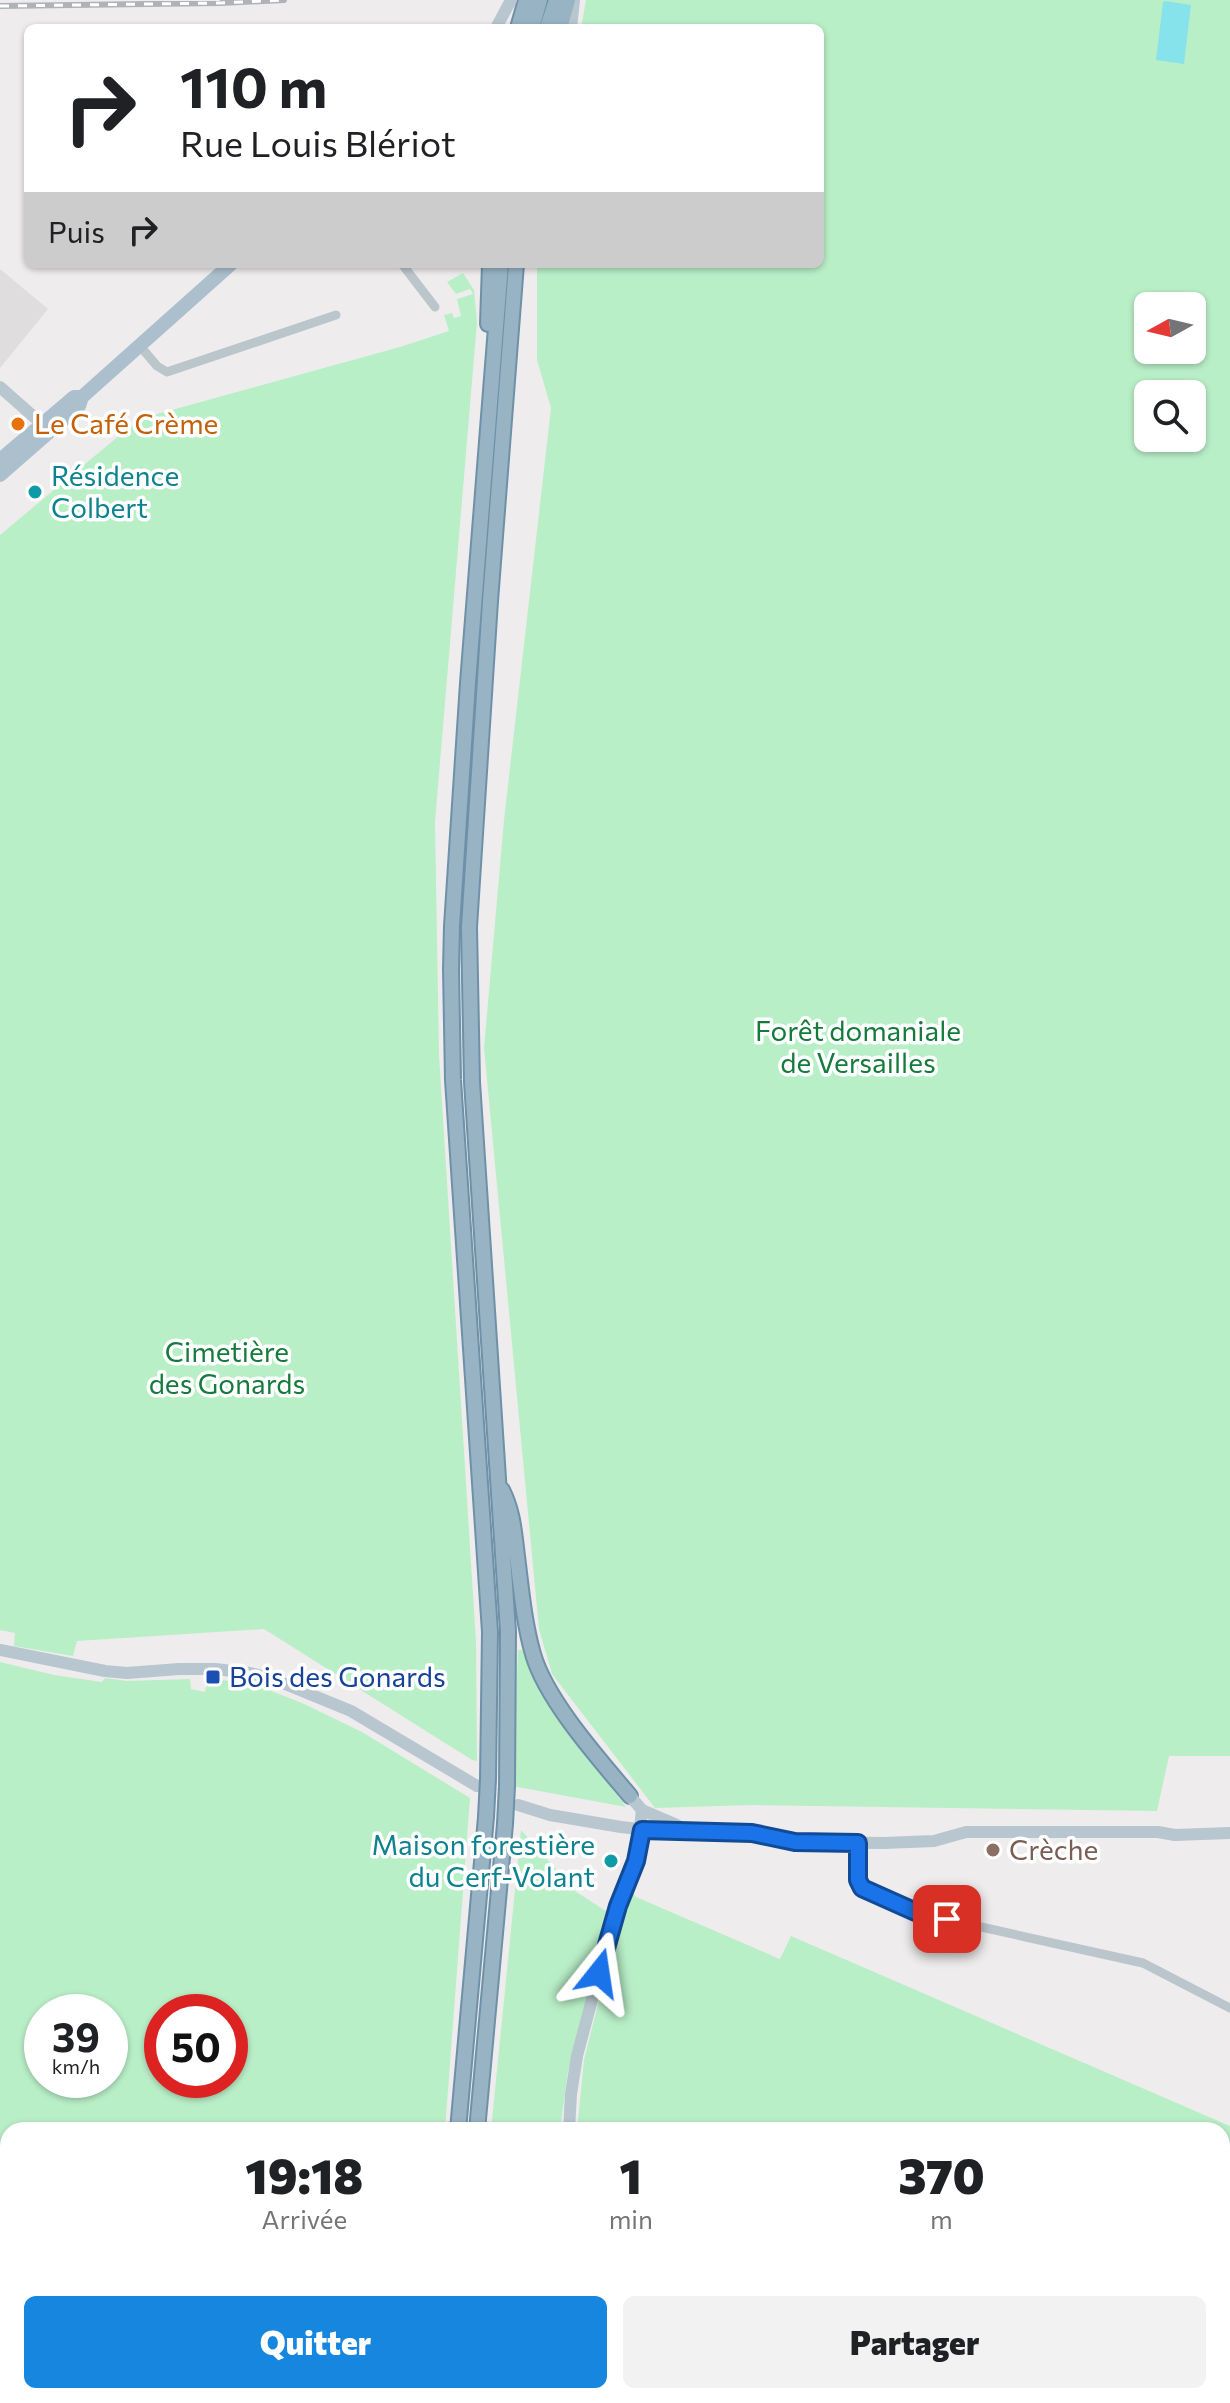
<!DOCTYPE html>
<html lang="fr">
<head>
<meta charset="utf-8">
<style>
  body { margin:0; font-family:Commissioner,sans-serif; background:#f2f2f2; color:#202124; height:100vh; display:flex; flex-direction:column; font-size:30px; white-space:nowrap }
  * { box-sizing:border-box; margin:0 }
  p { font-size:26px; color:#757577 }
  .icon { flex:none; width:44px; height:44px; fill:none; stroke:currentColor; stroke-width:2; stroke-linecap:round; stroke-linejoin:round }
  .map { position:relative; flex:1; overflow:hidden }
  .panel { position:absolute; left:0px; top:2122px; width:1230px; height:282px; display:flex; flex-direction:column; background:#fff; border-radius:24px 24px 0 0; box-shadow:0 2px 6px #0004 }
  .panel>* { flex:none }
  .banner { position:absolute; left:24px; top:24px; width:800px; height:244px; border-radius:12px; box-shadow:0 2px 6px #0004; background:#fff; color:#202124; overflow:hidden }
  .needle { width:52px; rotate:262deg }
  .buttons { position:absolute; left:1134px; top:292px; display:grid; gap:16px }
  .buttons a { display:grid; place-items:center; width:72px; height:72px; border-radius:12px; background:#fff; box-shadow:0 2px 6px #0004; font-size:40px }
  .speed { position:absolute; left:24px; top:1994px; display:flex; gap:16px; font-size:40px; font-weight:700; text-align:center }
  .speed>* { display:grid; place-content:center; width:104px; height:104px; border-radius:50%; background:#fff; box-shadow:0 2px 6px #0004; line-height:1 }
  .speed small { font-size:20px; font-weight:400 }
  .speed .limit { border:12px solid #d22; background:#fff; color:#111 }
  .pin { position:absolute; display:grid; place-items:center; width:68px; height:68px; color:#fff; margin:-34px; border-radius:16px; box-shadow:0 4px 12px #0006 }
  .me { position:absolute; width:88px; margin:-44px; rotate:15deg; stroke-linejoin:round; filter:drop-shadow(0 0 6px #0008) }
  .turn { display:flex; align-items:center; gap:28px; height:168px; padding:0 24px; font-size:36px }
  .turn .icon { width:104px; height:104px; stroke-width:2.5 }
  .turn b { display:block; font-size:56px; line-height:68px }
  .then { display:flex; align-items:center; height:76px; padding:0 24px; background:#0003; gap:16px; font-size:30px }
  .eta { display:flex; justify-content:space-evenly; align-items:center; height:136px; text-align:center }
  .eta b { font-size:48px; font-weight:800; line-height:56px }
  .cta { display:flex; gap:16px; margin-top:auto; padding:16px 24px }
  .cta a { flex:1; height:92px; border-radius:12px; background:#1786df; color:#fff; font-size:32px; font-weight:800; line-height:92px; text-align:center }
  .cta a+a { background:#f2f2f2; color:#202124 }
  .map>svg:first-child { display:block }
</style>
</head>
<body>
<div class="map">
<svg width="1230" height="2403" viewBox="0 0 1230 2403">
  <rect width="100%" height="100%" fill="#efeced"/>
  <!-- education -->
  <path fill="#e0dddf" d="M0 269 48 309 0 368Z"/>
  <!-- green -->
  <g fill="#b9efc7" fill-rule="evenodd">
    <path d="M586 0H1230V1756H1169L1157 1811 753 1805 655 1808 552 1674 539 1629 484 1048 504 820 551 408 537 360V264H820V28H581ZM1148 306H1192V350H1148ZM1148 394H1192V438H1148Z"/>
    <path d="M463 273 474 290 477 322 435 822 439 1055 476 1642 477 1761 472 1760 264 1629 77 1641 73 1656 14 1646 15 1633 0 1630V535L139 419 400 347 449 331 444 315 452 313 454 318 461 316 457 299 473 294 470 289 456 294 447 282Z"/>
    <path d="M518 1650H524L530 1673 626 1807 512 1786Z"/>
    <path d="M0 1662 54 1675 102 1682 105 1678 127 1681 190 1679 191 1689 205 1692 208 1679 248 1682 302 1703 362 1732 470 1798 445 2130H8V2379L0 2371ZM42 2012H110V2080H42ZM162 2012H230V2080H162Z"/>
    <path d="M521 1830 575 1891 612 1915 568 2071 560 2130H491Z"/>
    <path d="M631 1890 636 1897 780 1959 791 1936 1230 2126V2403H593V2396H1222V2130H577L584 2060 618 1924Z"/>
    <path d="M21 2396H426V2403H24Z"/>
    <path d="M478 2396H573V2403H477Z"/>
  </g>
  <!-- water -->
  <path fill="#86e3ec" d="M1165 1 1191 5 1184 64 1156 60 1163 2Z"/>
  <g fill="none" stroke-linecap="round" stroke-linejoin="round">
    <defs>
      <g id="trunk">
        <path d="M518 28 526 0"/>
        <path d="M532 28 540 0"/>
        <path d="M547 28 556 0"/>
        <path d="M560 28 568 0"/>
        <path d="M488 324 490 264"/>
        <path d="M502 1490C513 1512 514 1532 517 1556 521 1588 524 1623 533 1654 546 1700 599 1759 630 1796"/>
        <path d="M488 1779 490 1632 453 1080 451 969 452 926 468 683 501 264"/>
        <path d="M507 1786 508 1631 472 1082 469 927 490 601 516 264"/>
        <path d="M458 2130 486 1817"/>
        <path d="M477 2130 505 1824"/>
        <path d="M436 2403V2396"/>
        <path d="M454 2403V2396"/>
        <path d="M471 2403 472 2396"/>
      </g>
    </defs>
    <!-- trunk casing -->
    <use href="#trunk" stroke="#6e91a8" stroke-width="18"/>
    <!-- minor -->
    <g stroke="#bac6cc" stroke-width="9">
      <path d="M402 264 435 307"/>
      <path d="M140 346 157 366 167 372 336 315"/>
      <path d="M858 1843V1880L862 1888 918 1913 1143 1963 1230 2008"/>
    </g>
    <!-- tertiary -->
    <path stroke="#bac6cc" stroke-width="11" d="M582 2396V2403"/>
    <!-- secondary -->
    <g stroke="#b8c6cf" stroke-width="12">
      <path d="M496 28 511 0"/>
      <path d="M571 28 574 0"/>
      <path d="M0 387 42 424"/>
      <path d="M0 1650 105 1671 127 1673 179 1669H215L250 1673 273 1679 351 1711 477 1786"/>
      <path d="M630 1796 642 1810 677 1825 682 1830"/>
      <path d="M518 1805 550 1815 621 1827 657 1831 752 1833 795 1842 884 1843 934 1841 966 1832H1158L1175 1835 1230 1833"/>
      <path d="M569 2130 571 2094 577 2056 611 1928 636 1861 642 1810"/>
    </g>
    <!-- primary -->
    <g stroke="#abc0cc" stroke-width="14">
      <path d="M0 460 74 397H82"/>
      <path d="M0 475 79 406 82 397 231 264"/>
    </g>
    <!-- trunk -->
    <use href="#trunk" stroke="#97b3c4" stroke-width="14"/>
    <defs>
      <path id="rail" d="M0 6 220 3 284 0"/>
    </defs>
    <!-- rail casing -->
    <use href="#rail" stroke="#afb3b7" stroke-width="6"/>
    <!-- rail -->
    <use href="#rail" stroke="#fff" stroke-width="3" stroke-dasharray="9" stroke-linecap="butt"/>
    <defs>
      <g id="trunk-bridge">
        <path d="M486 1817 488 1779"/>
        <path d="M505 1824 507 1786"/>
      </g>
    </defs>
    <!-- trunk-bridge casing -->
    <use href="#trunk-bridge" stroke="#6e91a8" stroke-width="18" stroke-linecap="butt"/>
    <!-- trunk-bridge -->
    <use href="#trunk-bridge" stroke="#97b3c4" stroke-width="14"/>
  </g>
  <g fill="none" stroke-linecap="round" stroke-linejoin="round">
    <defs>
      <path id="route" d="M599 1973 618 1906 636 1861 642 1830 752 1833 795 1842 858 1843V1880L862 1888 918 1913 947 1919"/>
    </defs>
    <!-- route casing -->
    <use href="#route" stroke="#114b97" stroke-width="20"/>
    <!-- route -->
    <use href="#route" stroke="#1a73e8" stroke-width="14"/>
  </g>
  <!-- markers -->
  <circle fill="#e8710a" stroke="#fff" stroke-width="3" cx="18" cy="424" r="8"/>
  <g fill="#0f9aa8" stroke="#fff" stroke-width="3">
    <circle cx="35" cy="492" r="8"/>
    <circle cx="611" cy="1861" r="8"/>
  </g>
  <rect fill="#1a4fb4" stroke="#fff" stroke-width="3" x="205" y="1669" width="16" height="16" rx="4"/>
  <circle fill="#8d6e63" stroke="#fff" stroke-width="3" cx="993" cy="1850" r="8"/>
  <g text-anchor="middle" stroke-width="7" stroke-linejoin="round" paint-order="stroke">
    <!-- food labels -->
    <g font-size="28" fill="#c56008" stroke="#fff" text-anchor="start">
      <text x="34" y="434">Le Café Crème</text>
    </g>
    <!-- culture labels -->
    <g font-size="28" fill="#0d838f" stroke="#fff" text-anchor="start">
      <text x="51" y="486">Résidence<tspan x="51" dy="32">Colbert</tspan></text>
      <text x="595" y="1855" text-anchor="end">Maison forestière<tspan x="595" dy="32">du Cerf-Volant</tspan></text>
    </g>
    <!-- park labels -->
    <g font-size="28" fill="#157b3c" stroke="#fff">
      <text x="858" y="1041">Forêt domaniale<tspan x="858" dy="32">de Versailles</tspan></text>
      <text x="227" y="1362">Cimetière<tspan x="227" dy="32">des Gonards</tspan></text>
    </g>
    <!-- transit labels -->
    <g font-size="28" fill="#164399" stroke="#fff" text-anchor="start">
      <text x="229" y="1687">Bois des Gonards</text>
    </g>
    <!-- education labels -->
    <g font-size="28" fill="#785e54" stroke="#fff" text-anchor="start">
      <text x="1009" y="1860">Crèche</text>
    </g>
  </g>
</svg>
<div class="buttons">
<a><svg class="needle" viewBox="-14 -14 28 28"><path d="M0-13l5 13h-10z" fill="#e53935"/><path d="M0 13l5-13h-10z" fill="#757577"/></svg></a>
<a><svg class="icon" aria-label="search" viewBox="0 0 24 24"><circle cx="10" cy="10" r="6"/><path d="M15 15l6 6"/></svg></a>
</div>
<div class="speed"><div>39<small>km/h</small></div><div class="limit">50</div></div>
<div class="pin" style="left:947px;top:1919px;background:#d93025"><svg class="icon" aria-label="arrive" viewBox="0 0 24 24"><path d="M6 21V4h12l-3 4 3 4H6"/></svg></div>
<svg class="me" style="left:599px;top:1973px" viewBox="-20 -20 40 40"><path d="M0-17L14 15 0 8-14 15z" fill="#1a73e8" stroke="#fff" stroke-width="4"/></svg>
<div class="banner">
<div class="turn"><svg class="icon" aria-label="right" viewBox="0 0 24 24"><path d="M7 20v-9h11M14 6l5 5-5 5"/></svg><div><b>110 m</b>Rue Louis Blériot</div></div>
<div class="then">Puis<svg class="icon" aria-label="right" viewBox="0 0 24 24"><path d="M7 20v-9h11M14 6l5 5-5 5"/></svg></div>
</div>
<section class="panel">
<div class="eta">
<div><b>19:18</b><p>Arrivée</p></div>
<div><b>1</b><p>min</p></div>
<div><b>370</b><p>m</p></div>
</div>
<div class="cta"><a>Quitter</a><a>Partager</a></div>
</section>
</div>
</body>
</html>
